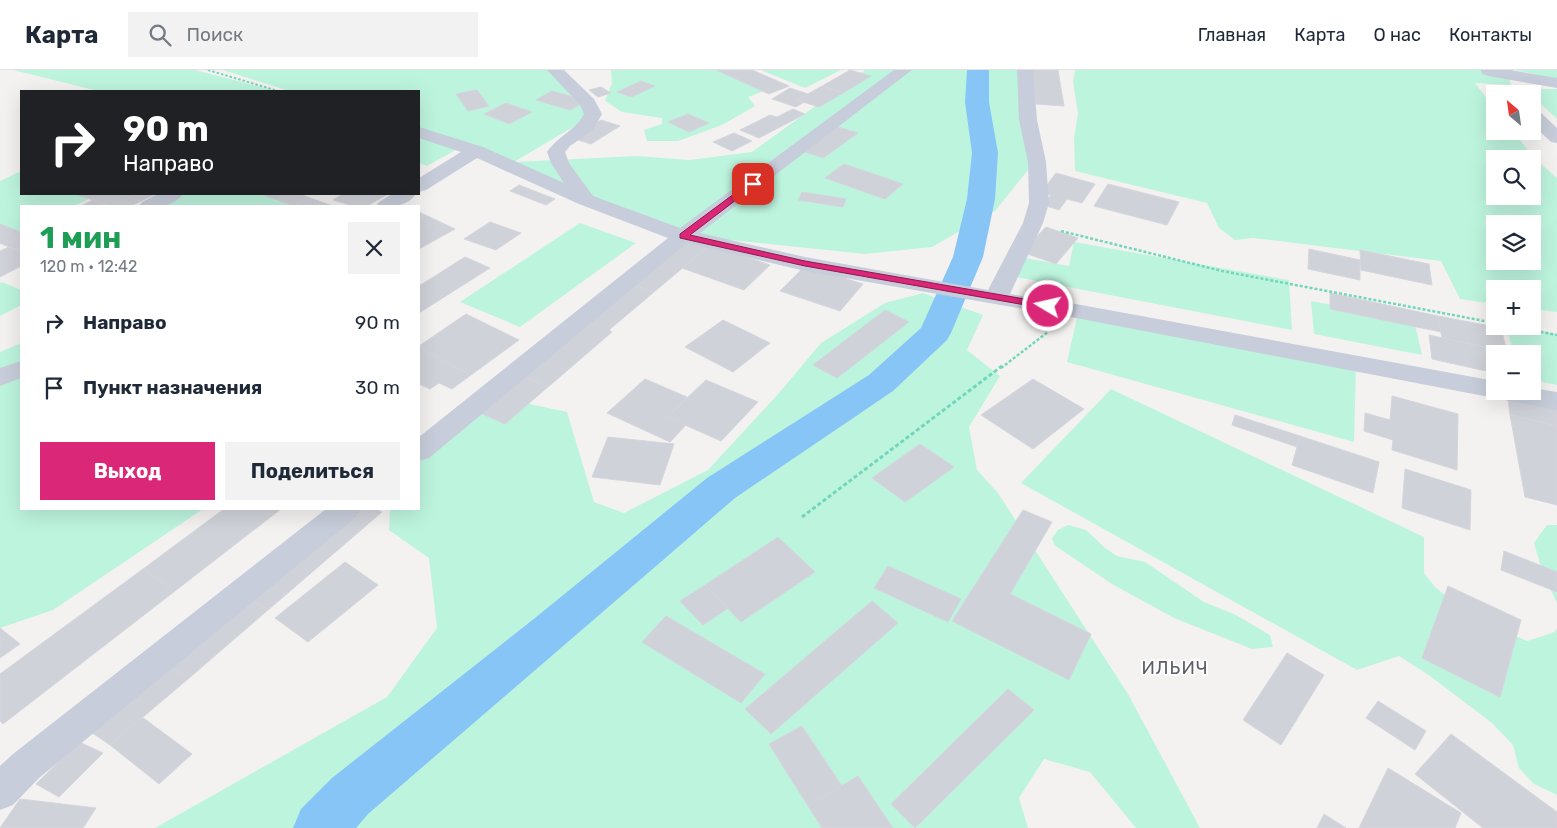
<!DOCTYPE html>
<html lang="ru">
<head>
<meta charset="utf-8">
<style>
  body { margin:0; font-family:Rubik,sans-serif; background:#f2f2f3; color:#1f2937; height:100vh; display:flex; flex-direction:column; font-size:19px; white-space:nowrap }
  * { box-sizing:border-box; margin:0 }
  p { font-size:16px; color:#747a83 }
  .icon { flex:none; width:28px; height:28px; fill:none; stroke:currentColor; stroke-width:2; stroke-linecap:round; stroke-linejoin:round }
  .map { position:relative; flex:1; overflow:hidden }
  .drawer { position:absolute; left:20px; top:135px; width:400px; height:305px; display:flex; flex-direction:column; background:#fff; border-radius:0px; box-shadow:0 5px 20px #0002 }
  .drawer>* { flex:none }
  .banner { position:absolute; left:20px; top:20px; width:400px; height:105px; border-radius:0px; box-shadow:0 5px 20px #0002; background:#202124; color:#fff; overflow:hidden }
  .needle { width:32px; rotate:331deg }
  .controls { position:absolute; left:1486px; top:15px; display:grid; gap:10px }
  .controls a { display:grid; place-items:center; width:55px; height:55px; border-radius:0px; background:#fff; box-shadow:0 5px 20px #0002; font-size:25px }
  .pin { position:absolute; display:grid; place-items:center; width:42px; height:42px; color:#fff; margin:-21px; border-radius:10px; box-shadow:0 2px 8px #0006 }
  .me { position:absolute; width:55px; margin:-28px; rotate:279deg; stroke-linejoin:round; filter:drop-shadow(0 0 4px #0008) }
  .turn { display:flex; align-items:center; gap:18px; height:105px; padding:0 20px; font-size:22px }
  .turn .icon { width:65px; height:65px; stroke-width:2.5 }
  .turn b { display:block; font-size:35px; line-height:42px }
  .round { display:grid; place-items:center; flex:none; width:52px; height:52px; border-radius:0px; background:#f2f2f3 }
  .summary { display:flex; align-items:center; justify-content:space-between; height:85px; padding:0 20px }
  h1 { font-size:30px; font-weight:700; line-height:38px; color:#1e9e55 }
  .cta { display:flex; gap:10px; margin-top:auto; padding:10px 20px }
  .cta a { flex:1; height:58px; border-radius:0px; background:#db2777; color:#fff; font-size:20px; font-weight:700; line-height:58px; text-align:center }
  .cta a+a { background:#f2f2f3; color:#1f2937 }
  ul { padding:0; list-style:none }
  li { display:flex; align-items:center; gap:15px; height:65px; padding:0 20px }
  li div { flex:1 }
  li b { display:block; font-size:19px }
  li em { font-style:normal }
  header { display:flex; align-items:center; gap:30px; box-sizing:border-box; height:70px; padding:0 25px; background:#fff; border-bottom:1px solid #e0e1e3 }
  header strong { font-size:24px }
  nav { display:flex; gap:28px; margin-inline-start:auto; font-size:18px }
  .search { width:350px; height:45px; background:#f2f2f3; display:flex; align-items:center; gap:12px; box-sizing:border-box; padding:0 18px; border-radius:0px; color:#747a83; font-size:19px }
  .map>svg:first-child { display:block }
</style>
</head>
<body>
<header>
<strong>Карта</strong>
<div class="search"><svg class="icon" aria-label="search" viewBox="0 0 24 24"><circle cx="10" cy="10" r="6"/><path d="M15 15l6 6"/></svg>Поиск</div>
<nav><a>Главная</a><a>Карта</a><a>О нас</a><a>Контакты</a></nav>
</header>
<div class="map">
<svg width="1557" height="758" viewBox="0 0 1557 758">
  <rect width="100%" height="100%" fill="#f4f2f1"/>
  <!-- green -->
  <g fill="#bdf4de" fill-rule="evenodd">
    <path d="M13 0H195L276 21H98Z"/>
    <path d="M223 0H559L595 44 514 92 637 86 689 90 752 82 865 0H1020L1033 94 995 141 932 177 865 184 681 165 483 80 419 59V21H289Z"/>
    <path d="M611 0H716L769 19 748 27 755 36 722 55 678 71H647L644 60 662 54V48L622 42 605 31 612 13Z"/>
    <path d="M761 0H841L805 18Z"/>
    <path d="M1075 0H1557V9L1514 0 1508 3 1511 15 1475 13 1495 39V61H1513L1534 88 1557 108V242L1533 239 1532 219H1495V234L1460 229 1441 191 1253 168 1235 170 1219 158 1207 133 1075 101 1074 69 1078 43 1073 12ZM1495 89H1532V126H1495ZM1495 154H1532V191H1495Z"/>
    <path d="M1525 19H1557V49Z"/>
    <path d="M419 65 459 78 427 96 419 93Z"/>
    <path d="M21 101V124H99L74 136H21V163L0 174V111Z"/>
    <path d="M166 124H286L315 136H141Z"/>
    <path d="M580 153 636 173 520 257 460 232Z"/>
    <path d="M1074 172 1289 210 1292 260 1000 204 1007 185 1069 196Z"/>
    <path d="M2 212 21 220V235L0 246V213Z"/>
    <path d="M923 223 983 245 967 280 1000 306 969 357 977 400 998 423 1128 624 1200 758H1136L1090 702 1044 689 1019 728 1028 758H155L387 627 437 558 429 488 389 460 390 439H419V379L432 365 511 330 567 342 594 432 624 443 708 400 779 323 821 273 885 233Z"/>
    <path d="M1311 231 1414 250 1422 285 1314 264Z"/>
    <path d="M1078 243 1356 296 1354 372 1067 292Z"/>
    <path d="M1506 256 1557 264V315L1533 310 1532 284H1514Z"/>
    <path d="M21 273V439H203L53 540 0 558V282Z"/>
    <path d="M1111 319 1424 467V503L1435 517 1475 549 1527 571 1555 562 1557 558V725L1534 714 1519 698 1513 675 1492 653 1430 606 1399 586 1357 600 1021 413Z"/>
    <path d="M1068 455 1086 460 1105 478 1117 486 1145 492 1204 532 1236 545 1270 565 1273 577 1252 579 1174 548 1112 514 1054 475 1052 468 1058 460Z"/>
    <path d="M1547 455H1557V533L1543 504 1534 473Z"/>
  </g>
  <g fill="none" stroke-linecap="round" stroke-linejoin="round">
    <!-- canal -->
    <path fill="#86c5f5" fill-rule="evenodd" d="M967 0H989V32L998 83 995 129 983 187 951 263 947 270 893 321 735 428 368 744 356 758H293L301 739 332 708 535 548 707 408 869 305 921 258 953 187 967 129 972 83 965 32Z"/>
  </g>
  <!-- building -->
  <g fill="#d0d2d9" stroke="#d5d5dd">
    <path d="M716 0H752L789 16 769 24Z"/>
    <path d="M850 0 871 6 843 23 822 16Z"/>
    <path d="M1032 0H1058L1064 36 1036 34Z"/>
    <path d="M641 11 655 16 631 27 617 22Z"/>
    <path d="M822 16 843 23 819 37 797 30Z"/>
    <path d="M601 17 611 23 598 27 589 20Z"/>
    <path d="M790 18 808 24 797 30 804 32 796 37 772 29Z"/>
    <path d="M477 20 489 36 468 41 456 24Z"/>
    <path d="M552 21 573 27 579 35 570 40 536 30Z"/>
    <path d="M506 33 532 42 509 54 484 44Z"/>
    <path d="M793 39 805 44 759 68 740 60 770 45 777 47Z"/>
    <path d="M688 44 709 53 689 62 668 52Z"/>
    <path d="M601 50 620 56 591 74 572 68Z"/>
    <path d="M838 57 858 63 823 88 802 81Z"/>
    <path d="M734 63 752 71 732 81 713 72Z"/>
    <path d="M844 94 903 114 885 129 825 108Z"/>
    <path d="M1056 103 1095 114 1082 133 1067 129 1059 140 1043 135 1051 125 1041 123Z"/>
    <path d="M1108 114 1179 132 1167 155 1094 136Z"/>
    <path d="M519 115 555 129 546 135 510 121Z"/>
    <path d="M802 122 846 129 843 137 798 130Z"/>
    <path d="M75 124H118L141 131 131 136H111Z"/>
    <path d="M118 124H155L141 131Z"/>
    <path d="M261 124H300L310 128 294 136Z"/>
    <path d="M343 124H388L367 136H353L333 130Z"/>
    <path d="M310 128 333 136H295Z"/>
    <path d="M93 130 111 136H81Z"/>
    <path d="M419 142 455 159 419 179Z"/>
    <path d="M490 152 521 163 496 180 464 169Z"/>
    <path d="M0 154 21 162V166L4 175 0 173Z"/>
    <path d="M1046 157 1078 168 1056 194 1022 182Z"/>
    <path d="M21 166V181L4 175Z"/>
    <path d="M688 168 710 175 654 222 631 214Z"/>
    <path d="M710 175 770 195 744 220 682 198Z"/>
    <path d="M9 177 21 181V196L0 207V181Z"/>
    <path d="M1309 179 1360 190V210L1308 199Z"/>
    <path d="M1360 180 1429 194 1432 215 1361 200Z"/>
    <path d="M465 187 490 198 419 243V216Z"/>
    <path d="M805 196 863 214 840 241 780 221Z"/>
    <path d="M631 214 654 222 609 260 612 262 548 317 520 305Z"/>
    <path d="M1330 223 1438 246 1441 262 1330 239Z"/>
    <path d="M885 240 909 252 837 308 813 295Z"/>
    <path d="M466 244 519 270 471 305 419 278V276Z"/>
    <path d="M1438 246 1501 258 1507 282 1442 268Z"/>
    <path d="M723 250 770 273 733 302 685 277Z"/>
    <path d="M1429 265 1498 280 1499 284H1495V303L1432 289Z"/>
    <path d="M419 278 471 305 452 319 439 313 430 319 419 314Z"/>
    <path d="M520 305 548 317 505 354 476 341Z"/>
    <path d="M645 309 687 327 667 347 686 355 670 372 607 343Z"/>
    <path d="M1033 309 1084 339 1033 379 981 345Z"/>
    <path d="M706 310 758 332 721 371 667 347Z"/>
    <path d="M1507 322 1557 334V356L1510 345Z"/>
    <path d="M1392 326 1458 344 1457 400 1392 380 1393 370 1364 361 1365 343 1390 350Z"/>
    <path d="M1235 345 1300 366 1297 377 1232 355Z"/>
    <path d="M1510 345 1557 356V435L1525 427Z"/>
    <path d="M1300 366 1379 392 1373 423 1292 395Z"/>
    <path d="M608 367 674 374 660 415 592 407Z"/>
    <path d="M920 374 954 397 905 432 872 408Z"/>
    <path d="M1405 399 1471 420 1470 460 1402 438Z"/>
    <path d="M224 439H281L175 521 143 499Z"/>
    <path d="M351 439H375L382 442 268 540 246 526Z"/>
    <path d="M1023 440 1052 452 1010 524 1091 564 1069 610 952 551Z"/>
    <path d="M778 467 815 502 741 552 705 515Z"/>
    <path d="M1504 481 1557 502V522L1501 500Z"/>
    <path d="M345 492 378 515 308 572 275 548Z"/>
    <path d="M888 496 961 529 948 552 874 518Z"/>
    <path d="M143 499 175 521 3 654 0 651V604Z"/>
    <path d="M705 515 728 538 703 555 680 531Z"/>
    <path d="M1448 516 1521 550 1500 627 1422 588Z"/>
    <path d="M246 526 268 540 188 609 170 596Z"/>
    <path d="M872 531 898 553 771 664 745 639Z"/>
    <path d="M666 546 765 604 741 633 642 572Z"/>
    <path d="M0 558 20 574 0 588Z"/>
    <path d="M1287 583 1324 605 1281 675 1243 650Z"/>
    <path d="M170 596 188 609 110 675 91 662Z"/>
    <path d="M1008 619 1034 640 915 758 891 734Z"/>
    <path d="M1378 631 1426 661 1415 680 1366 648Z"/>
    <path d="M142 647 192 684 159 714 110 675Z"/>
    <path d="M802 656 842 716 808 736 769 674Z"/>
    <path d="M1451 664 1557 742V758H1483L1415 704Z"/>
    <path d="M79 672 103 683 59 727 36 714Z"/>
    <path d="M1388 698 1461 743 1455 758H1359Z"/>
    <path d="M858 706 893 758H822L808 736Z"/>
    <path d="M20 729 96 738 83 758H0Z"/>
    <path d="M1324 744 1346 758H1317Z"/>
  </g>
  <g fill="none" stroke-linecap="round" stroke-linejoin="round">
    <!-- path-far2 -->
    <path stroke="#71d6ba" stroke-width="2" stroke-dasharray="2.5 2" stroke-linecap="butt" d="M208 0 278 21"/>
    <!-- path-far1 -->
    <g stroke="#71d6ba" stroke-width="2.5" stroke-dasharray="3 2" stroke-linecap="butt">
      <path d="M1061 161 1222 201 1495 253"/>
      <path d="M1511 256 1557 265"/>
      <path d="M1001 298 1048 262"/>
    </g>
    <!-- path -->
    <path stroke="#71d6ba" stroke-width="3" stroke-dasharray="4 2.5" stroke-linecap="butt" d="M802 447 1002 296"/>
    <!-- minor -->
    <g fill="#c7cdda" fill-rule="evenodd">
      <path d="M547 0H564L594 29 602 44 593 60 570 76 565 82 569 93 593 126 680 158 894 0H912L700 163 805 187 988 220 1023 153 1029 133 1028 92 1019 50 1017 0H1033L1037 50 1046 92 1049 133 1043 153 1010 224 1076 234 1495 311V321H1532V318L1557 322V340L1076 248 805 201 687 173 429 388 419 391V367L668 168 579 134 477 88 426 120 419 122V108L461 82 419 68V57L483 77 564 113 551 93 547 82C558 66 576 60 584 44L580 35Z"/>
      <path d="M1481 0H1510L1557 8V18L1488 6 1482 4Z"/>
      <path d="M1532 39 1538 40 1557 58V73L1551 72 1532 54Z"/>
      <path d="M158 124H183C173 138 154 137 139 136L142 132Z"/>
      <path d="M392 124H416C406 138 391 136 376 136L379 132Z"/>
      <path d="M21 291V308L0 316V298Z"/>
      <path d="M326 439H361L356 447 39 708 13 735 0 740V696L13 684Z"/>
    </g>
  </g>
  <!-- route -->
  <path fill="#db2777" stroke="#8e194d" d="M750 112 757 114 690 165 805 191 1048 233 1052 236 1048 239 805 196 680 168V164Z"/>
  <g text-anchor="middle" stroke-width="4" stroke-linejoin="round" paint-order="stroke">
    <!-- near-neighbourhood labels -->
    <g font-size="18" letter-spacing="1" fill="#5d5f67" stroke="#fff">
      <text x="1175" y="604">ИЛЬИЧ</text>
    </g>
  </g>
</svg>
<div class="controls">
<a><svg class="needle" viewBox="-14 -14 28 28"><path d="M0-13l5 13h-10z" fill="#e53935"/><path d="M0 13l5-13h-10z" fill="#747a83"/></svg></a>
<a><svg class="icon" aria-label="search" viewBox="0 0 24 24"><circle cx="10" cy="10" r="6"/><path d="M15 15l6 6"/></svg></a>
<a><svg class="icon" aria-label="layers" viewBox="0 0 24 24"><path d="M12 4l9 5-9 5-9-5zM3 14l9 5 9-5"/></svg></a>
<a>+</a>
<a>−</a>
</div>
<div class="pin" style="left:753px;top:114px;background:#d93025"><svg class="icon" aria-label="arrive" viewBox="0 0 24 24"><path d="M6 21V4h12l-3 4 3 4H6"/></svg></div>
<svg class="me" style="left:1048px;top:236px" viewBox="-20 -20 40 40"><circle r="17" fill="#db2777" stroke="#fff" stroke-width="3"/><path d="M0-11L8 9 0 5-8 9z" fill="#fff"/></svg>
<div class="banner">
<div class="turn"><svg class="icon" aria-label="right" viewBox="0 0 24 24"><path d="M7 20v-9h11M14 6l5 5-5 5"/></svg><div><b>90 m</b>Направо</div></div>
</div>
<section class="drawer">
<div class="summary"><div><h1>1 мин</h1><p>120 m · 12:42</p></div><a class="round"><svg class="icon" aria-label="close" viewBox="0 0 24 24"><path d="M6 6l12 12M18 6L6 18"/></svg></a></div>
<ul>
<li><svg class="icon" aria-label="right" viewBox="0 0 24 24"><path d="M7 20v-9h11M14 6l5 5-5 5"/></svg><div><b>Направо</b></div><em>90 m</em></li>
<li><svg class="icon" aria-label="arrive" viewBox="0 0 24 24"><path d="M6 21V4h12l-3 4 3 4H6"/></svg><div><b>Пункт назначения</b></div><em>30 m</em></li>
</ul>
<div class="cta"><a>Выход</a><a>Поделиться</a></div>
</section>
</div>
</body>
</html>
